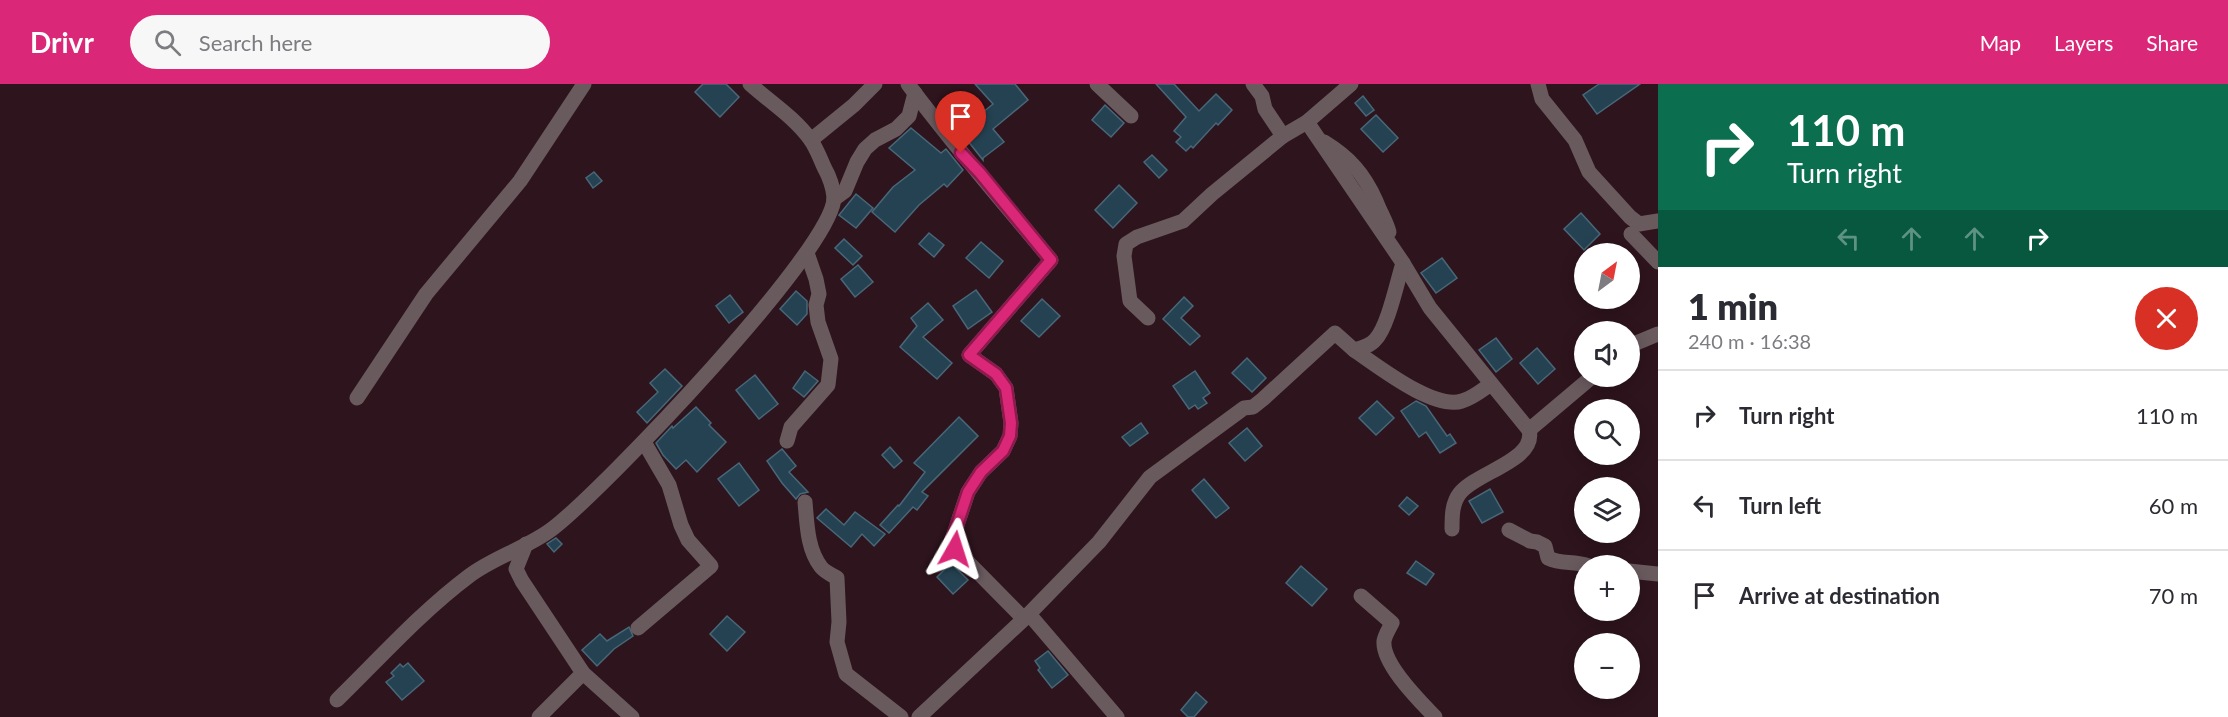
<!DOCTYPE html>
<html lang="en">
<head>
<meta charset="utf-8">
<style>
  body { margin:0; font-family:Lato,sans-serif; background:#f7f7f7; color:#2b2b33; height:100vh; display:flex; flex-direction:column; font-size:22px; white-space:nowrap }
  * { box-sizing:border-box; margin:0 }
  p { font-size:20px; color:#7c7c81 }
  .icon { flex:none; width:33px; height:33px; fill:none; stroke:currentColor; stroke-width:2; stroke-linecap:round; stroke-linejoin:round }
  .map { position:relative; flex:1; overflow:hidden }
  .drawer { display:flex; flex-direction:column; background:#fff; width:570px }
  .drawer>* { flex:none }
  .banner { background:#0b6e4f; color:#fff; overflow:hidden }
  .needle { width:39px; rotate:32deg }
  .controls { position:absolute; left:1574px; top:159px; display:grid; gap:12px }
  .controls a { display:grid; place-items:center; width:66px; height:66px; border-radius:50%; background:#fff; box-shadow:0 3px 15px #0003; font-size:30px }
  .pin { position:absolute; display:grid; place-items:center; width:51px; height:51px; color:#fff; margin:-62px -26px; border-radius:50% 50% 50% 0; rotate:-45deg; box-shadow:0 0 6px #0007 }
  .pin .icon { rotate:45deg }
  .me { position:absolute; width:66px; margin:-33px; rotate:6deg; stroke-linejoin:round; filter:drop-shadow(0 0 4px #0008) }
  .turn { display:flex; align-items:center; gap:21px; height:126px; padding:0 30px; font-size:27px }
  .turn .icon { width:78px; height:78px; stroke-width:2.5 }
  .turn b { display:block; font-size:42px; line-height:51px }
  .lanes { display:flex; align-items:center; height:57px; padding:0 30px; background:#0003; justify-content:center; gap:30px; direction:ltr }
  .lanes .off { opacity:.35 }
  .round { display:grid; place-items:center; flex:none; width:63px; height:63px; border-radius:32px; background:#f7f7f7 }
  .summary { display:flex; align-items:center; justify-content:space-between; height:102px; padding:0 30px }
  h1 { font-size:36px; font-weight:800; line-height:45px }
  ul { padding:0; list-style:none }
  li { display:flex; align-items:center; gap:18px; height:90px; padding:0 30px; border-top:2px solid #e1e1e2 }
  li div { flex:1 }
  li b { display:block; font-size:22px }
  li em { font-style:normal }
  header { display:flex; align-items:center; gap:36px; box-sizing:border-box; height:84px; padding:0 30px; background:#db2777; color:#fff }
  header strong { font-size:28px }
  nav { display:flex; gap:33px; margin-inline-start:auto; font-size:21px }
  .search { width:420px; height:54px; background:#f7f7f7; display:flex; align-items:center; gap:15px; box-sizing:border-box; padding:0 21px; border-radius:33px; color:#7c7c81; font-size:22px }
  main { display:flex; flex:1; min-height:0 }
  .map>svg:first-child { display:block }
</style>
</head>
<body>
<header>
<strong>Drivr</strong>
<div class="search"><svg class="icon" aria-label="search" viewBox="0 0 24 24"><circle cx="10" cy="10" r="6"/><path d="M15 15l6 6"/></svg>Search here</div>
<nav><a>Map</a><a>Layers</a><a>Share</a></nav>
</header>
<main>
<div class="map">
<svg width="1658" height="633" viewBox="0 0 1658 633">
  <rect width="100%" height="100%" fill="#2e141d"/>
  <!-- building -->
  <g fill="#254252" stroke="#486778" stroke-width="1.5">
    <path d="M703 0H726L739 13 720 33 695 8Z"/>
    <path d="M975 0H1015L1028 16 993 45 1004 58 983 74V76L960 47 993 20Z"/>
    <path d="M1156 0H1174L1199 27 1216 10 1232 26 1218 41 1216 39 1193 64 1191 62 1186 67 1176 58 1181 53 1174 47 1186 33Z"/>
    <path d="M1599 0H1640L1597 30 1583 11Z"/>
    <path d="M1363 12 1374 26 1366 32 1355 19Z"/>
    <path d="M1105 21 1124 39 1111 53 1092 36Z"/>
    <path d="M1376 31 1398 54 1383 68 1361 45Z"/>
    <path d="M911 44 941 69 946 65 963 86 947 103 944 100 919 121 895 148 872 128 893 103 915 86 889 64Z"/>
    <path d="M1152 71 1167 86 1159 94 1144 78Z"/>
    <path d="M594 88 602 97 593 104 586 94Z"/>
    <path d="M1119 101 1137 119 1113 144 1095 126Z"/>
    <path d="M856 110 873 124 856 144 839 131Z"/>
    <path d="M1581 129 1600 150 1584 166 1564 145Z"/>
    <path d="M929 149 944 161 934 173 919 160Z"/>
    <path d="M844 155 862 172 853 181 835 164Z"/>
    <path d="M981 158 1003 177 989 194 966 174Z"/>
    <path d="M1442 174 1457 194 1436 209 1421 189Z"/>
    <path d="M858 181 873 198 855 213 841 195Z"/>
    <path d="M976 206 992 228 968 245 953 222Z"/>
    <path d="M796 207 807 217V230L797 241 780 225Z"/>
    <path d="M730 211 743 228 729 239 716 222Z"/>
    <path d="M1184 213 1193 222 1181 234 1200 252 1190 261 1163 235Z"/>
    <path d="M1042 215 1060 232 1039 253 1021 237Z"/>
    <path d="M928 219 943 236 923 253 952 279 937 295 900 263 917 242 911 234Z"/>
    <path d="M1496 254 1512 275 1496 288 1479 266Z"/>
    <path d="M1537 264 1555 285 1538 300 1520 279Z"/>
    <path d="M1247 274 1266 294 1252 308 1232 289Z"/>
    <path d="M665 285 682 302 647 339 637 328 658 308 650 299Z"/>
    <path d="M805 287 818 297 804 313 793 304Z"/>
    <path d="M1195 287 1210 309 1203 314 1207 319 1198 325 1195 321 1189 325 1173 302Z"/>
    <path d="M755 291 778 320 759 335 736 306Z"/>
    <path d="M1377 317 1394 334 1376 351 1359 334Z"/>
    <path d="M1416 317 1426 322 1447 352 1450 350 1456 359 1440 369 1426 348 1419 353 1401 327Z"/>
    <path d="M696 323 711 339 709 341 726 358 697 388 686 376 676 385 663 371 656 359 672 342 673 344Z"/>
    <path d="M959 333 978 352 922 408 928 412 917 426 913 423 889 449 880 441 898 421 899 422 925 388 914 379Z"/>
    <path d="M1141 339 1148 349 1130 362 1122 353Z"/>
    <path d="M1247 344 1262 362 1245 377 1229 359Z"/>
    <path d="M890 363 902 377 894 384 882 371Z"/>
    <path d="M782 365 796 382 789 388 808 408 800 410 796 415 782 399 767 377Z"/>
    <path d="M739 379 759 406 739 422 718 395Z"/>
    <path d="M1204 395 1229 424 1216 434 1192 406Z"/>
    <path d="M1490 405 1503 428 1482 439 1469 417Z"/>
    <path d="M1407 413 1418 422 1409 431 1399 422Z"/>
    <path d="M826 425 844 441 855 428 885 450 874 462 862 450 851 463 817 434Z"/>
    <path d="M556 454 562 460 554 468 547 460Z"/>
    <path d="M1416 477 1434 490 1426 501 1407 489Z"/>
    <path d="M951 479 968 496 953 510 937 493Z"/>
    <path d="M1301 482 1327 505 1312 522 1286 499Z"/>
    <path d="M727 532 745 548 727 567 710 550Z"/>
    <path d="M629 543 633 552 614 565 597 582 582 566 600 550 607 557Z"/>
    <path d="M1048 567 1068 591 1052 604 1038 586 1040 584 1035 577Z"/>
    <path d="M408 579 424 597 402 616 386 598 394 592 391 589 400 580 403 583Z"/>
    <path d="M1196 608 1207 618 1194 633H1188L1181 626Z"/>
  </g>
  <g fill="none" stroke-linecap="round" stroke-linejoin="round">
    <!-- minor -->
    <g stroke="#695a5e" stroke-width="15">
      <path d="M908 0C953 61 1003 118 1051 176L969 271 996 290 1006 304 1011 339 1010 352 1003 367 981 388 968 408 952 456 955 465 1024 535"/>
      <path d="M1097 0 1131 32"/>
      <path d="M1253 0 1262 12 1265 25 1283 52 1307 38"/>
      <path d="M1538 0 1542 15 1575 56 1589 88 1630 133 1639 140 1658 137"/>
      <path d="M811 56 854 21 875 0"/>
      <path d="M1324 58C1350 74 1364 90 1376 117 1380 128 1386 137 1389 148"/>
      <path d="M834 115 845 107 857 78 865 65 875 56 896 45 909 32 915 9"/>
      <path d="M1631 150 1658 178"/>
      <path d="M1403 179 1430 224 1529 346C1537 376 1477 388 1460 409 1452 419 1452 432 1452 445"/>
      <path d="M1148 234 1130 217 1124 172 1126 160 1137 153 1183 137 1212 110 1283 52"/>
      <path d="M1629 262 1658 250"/>
      <path d="M1354 266C1378 282 1433 326 1462 317 1473 314 1482 306 1491 300"/>
      <path d="M357 314 426 210 520 97 584 0"/>
      <path d="M1529 346 1593 292"/>
      <path d="M787 357 791 343 828 301 831 275 818 238 816 221 819 210 816 195 807 169"/>
      <path d="M805 418C807 439 807 465 821 483 825 488 832 491 837 494L839 538 837 558 846 590 901 633"/>
      <path d="M1509 446 1530 457 1537 458 1545 462 1548 474C1562 481 1573 476 1589 482"/>
      <path d="M526 460 516 485 522 497 583 589 632 633"/>
      <path d="M1629 487 1658 490"/>
      <path d="M1361 512 1392 539C1389 545 1385 551 1384 557 1382 580 1420 617 1435 633"/>
      <path d="M1029 530 1117 633"/>
      <path d="M638 544 711 482 688 456 681 441 669 401 644 358"/>
      <path d="M337 616C380 574 421 528 469 492 494 473 527 464 552 445 601 408 835 164 834 113 833 103 829 92 824 83 820 74 816 63 810 55 794 33 770 18 750 0"/>
      <path d="M539 633 583 589"/>
      <path d="M919 633 1024 535 1099 458 1150 393 1244 324 1253 323 1263 315 1335 249 1354 266C1361 264 1370 262 1375 256 1388 243 1397 198 1403 179L1307 38 1351 0"/>
    </g>
  </g>
  <g fill="none" stroke-linecap="round" stroke-linejoin="round">
    <defs>
      <path id="route" d="M955 465 952 456 968 408 981 388 1003 367 1010 352 1011 339 1006 304 996 290 969 271 1051 176 980 89 961 69"/>
    </defs>
    <!-- route casing -->
    <use href="#route" stroke="#8e194d" stroke-width="15"/>
    <!-- route -->
    <use href="#route" stroke="#db2777" stroke-width="10"/>
  </g>
</svg>
<div class="controls">
<a><svg class="needle" viewBox="-14 -14 28 28"><path d="M0-13l5 13h-10z" fill="#e53935"/><path d="M0 13l5-13h-10z" fill="#7c7c81"/></svg></a>
<a><svg class="icon" aria-label="sound" viewBox="0 0 24 24"><path d="M4 9h4l5-4v14l-5-4H4zM17 9q2 3 0 6"/></svg></a>
<a><svg class="icon" aria-label="search" viewBox="0 0 24 24"><circle cx="10" cy="10" r="6"/><path d="M15 15l6 6"/></svg></a>
<a><svg class="icon" aria-label="layers" viewBox="0 0 24 24"><path d="M12 4l9 5-9 5-9-5zM3 14l9 5 9-5"/></svg></a>
<a>+</a>
<a>−</a>
</div>
<div class="pin" style="left:961px;top:69px;background:#d93025"><svg class="icon" aria-label="arrive" viewBox="0 0 24 24"><path d="M6 21V4h12l-3 4 3 4H6"/></svg></div>
<svg class="me" style="left:955px;top:465px" viewBox="-20 -20 40 40"><path d="M0-17L14 15 0 8-14 15z" fill="#db2777" stroke="#fff" stroke-width="4"/></svg>
</div>
<section class="drawer">
<div class="banner">
<div class="turn"><svg class="icon" aria-label="right" viewBox="0 0 24 24"><path d="M7 20v-9h11M14 6l5 5-5 5"/></svg><div><b>110 m</b>Turn right</div></div>
<div class="lanes"><svg class="icon off" aria-label="left" viewBox="0 0 24 24"><path d="M17 20v-9H6M10 6l-5 5 5 5"/></svg><svg class="icon off" aria-label="ahead" viewBox="0 0 24 24"><path d="M12 20V5M6 11l6-6 6 6"/></svg><svg class="icon off" aria-label="ahead" viewBox="0 0 24 24"><path d="M12 20V5M6 11l6-6 6 6"/></svg><svg class="icon" aria-label="right" viewBox="0 0 24 24"><path d="M7 20v-9h11M14 6l5 5-5 5"/></svg></div>
</div>
<div class="summary"><div><h1>1 min</h1><p>240 m · 16:38</p></div><a class="round" style="background:#d93025;color:#fff"><svg class="icon" aria-label="close" viewBox="0 0 24 24"><path d="M6 6l12 12M18 6L6 18"/></svg></a></div>
<ul>
<li><svg class="icon" aria-label="right" viewBox="0 0 24 24"><path d="M7 20v-9h11M14 6l5 5-5 5"/></svg><div><b>Turn right</b></div><em>110 m</em></li>
<li><svg class="icon" aria-label="left" viewBox="0 0 24 24"><path d="M17 20v-9H6M10 6l-5 5 5 5"/></svg><div><b>Turn left</b></div><em>60 m</em></li>
<li><svg class="icon" aria-label="arrive" viewBox="0 0 24 24"><path d="M6 21V4h12l-3 4 3 4H6"/></svg><div><b>Arrive at destination</b></div><em>70 m</em></li>
</ul>
</section>
</main>
</body>
</html>
